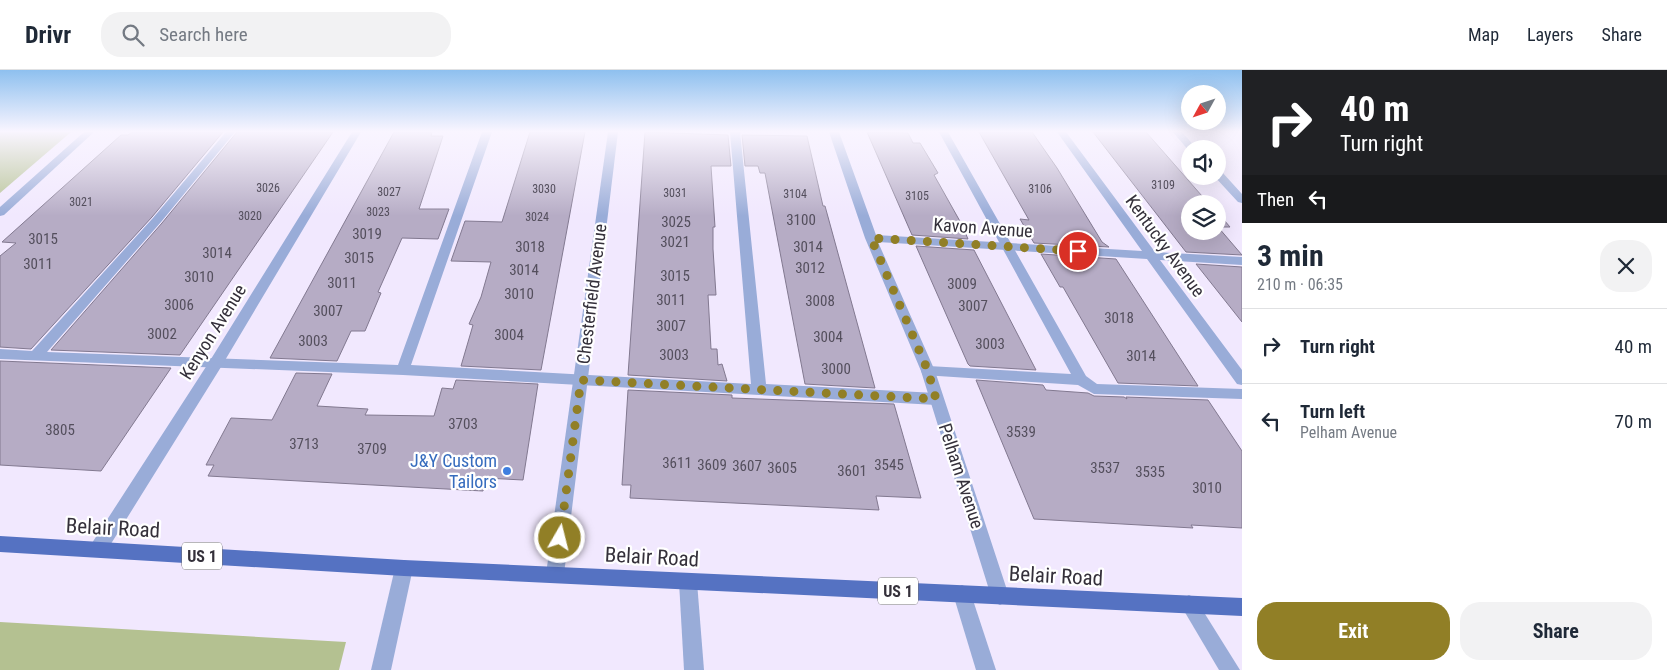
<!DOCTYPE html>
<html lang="en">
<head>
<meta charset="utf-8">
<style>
  body { margin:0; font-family:"Roboto Condensed",sans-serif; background:#f2f2f3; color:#1f2937; height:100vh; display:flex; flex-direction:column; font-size:19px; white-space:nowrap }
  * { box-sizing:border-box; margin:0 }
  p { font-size:16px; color:#747a83 }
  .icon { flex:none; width:28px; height:28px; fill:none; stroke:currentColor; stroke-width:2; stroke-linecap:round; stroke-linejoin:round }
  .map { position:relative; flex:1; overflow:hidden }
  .drawer { display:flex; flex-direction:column; background:#fff; width:425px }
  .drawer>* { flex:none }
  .guide { background:#202124; color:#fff; overflow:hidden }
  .needle { width:32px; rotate:230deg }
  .fabs { position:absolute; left:1181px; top:15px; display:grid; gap:10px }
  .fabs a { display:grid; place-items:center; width:45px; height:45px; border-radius:50%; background:#fff; box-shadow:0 5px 20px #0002; font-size:25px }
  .pin { position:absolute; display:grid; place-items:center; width:42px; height:42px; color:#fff; margin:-21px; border:2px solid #fff; border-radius:50%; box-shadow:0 1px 5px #0007 }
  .me { position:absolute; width:55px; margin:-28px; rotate:8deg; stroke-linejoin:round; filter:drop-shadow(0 0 4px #0008) }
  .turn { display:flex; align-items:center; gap:18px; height:105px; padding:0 15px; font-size:22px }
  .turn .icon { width:65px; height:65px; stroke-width:2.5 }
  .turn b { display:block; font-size:35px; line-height:42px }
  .then { display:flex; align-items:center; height:48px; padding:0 15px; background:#0003; gap:10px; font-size:19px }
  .round { display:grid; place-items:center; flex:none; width:52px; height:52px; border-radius:20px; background:#f2f2f3 }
  .head { display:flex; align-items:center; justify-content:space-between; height:85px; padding:0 15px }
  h1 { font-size:30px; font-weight:700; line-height:38px }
  .cta { display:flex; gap:10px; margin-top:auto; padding:10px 15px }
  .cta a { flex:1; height:58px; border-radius:20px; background:#917f26; color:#fff; font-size:20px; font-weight:700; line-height:58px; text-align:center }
  .cta a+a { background:#f2f2f3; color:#1f2937 }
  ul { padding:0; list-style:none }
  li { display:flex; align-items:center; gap:15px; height:75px; padding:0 15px; border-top:1px solid #e0e1e3 }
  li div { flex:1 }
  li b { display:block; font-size:19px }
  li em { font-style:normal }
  header { display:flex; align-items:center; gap:30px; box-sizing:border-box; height:70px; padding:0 25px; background:#fff; border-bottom:1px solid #e0e1e3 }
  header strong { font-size:24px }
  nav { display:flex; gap:28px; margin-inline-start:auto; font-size:18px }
  .search { width:350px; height:45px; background:#f2f2f3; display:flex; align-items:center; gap:12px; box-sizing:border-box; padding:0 18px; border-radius:20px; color:#747a83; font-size:19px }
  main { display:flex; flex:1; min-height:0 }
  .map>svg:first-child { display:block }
</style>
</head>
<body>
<header>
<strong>Drivr</strong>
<div class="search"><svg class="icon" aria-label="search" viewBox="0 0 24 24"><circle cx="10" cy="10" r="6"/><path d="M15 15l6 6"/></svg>Search here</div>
<nav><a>Map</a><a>Layers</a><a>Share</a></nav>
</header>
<main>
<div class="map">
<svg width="1242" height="600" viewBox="0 0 1242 600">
  <rect width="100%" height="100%" fill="#f1e8fe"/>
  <!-- green -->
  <g fill="#b4c191">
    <path d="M0 62H71L0 123Z"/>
    <path d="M0 552 328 571 346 572 339 600H0Z"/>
  </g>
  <!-- building -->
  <g fill="#b6acc5" stroke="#827990">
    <path d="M132 62H223L152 147 31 279 0 277V186L16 173 2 172 121 65H128Z"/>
    <path d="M237 62H333L180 285 51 280 162 153Z"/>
    <path d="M394 62H432L431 66H443L419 139H449L438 169 402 168 378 222 381 223 365 261H351L337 291 270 288Z"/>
    <path d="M530 62H585L541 300 461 296 473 255 469 254 481 227 491 192 451 191 465 151 502 152Z"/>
    <path d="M645 62 728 65 731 96H711L715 157H713V179L716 225H708L711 279H717L718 295 722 294 727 311 628 305Z"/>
    <path d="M867 62 908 63 913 73H920L938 103 934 105 966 162H965L968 169 912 165Z"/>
    <path d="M979 62H1032L1057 98 1102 172 1109 177 1034 173 1020 149 1029 150Z"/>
    <path d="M1093 62H1146L1209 134H1190V161H1218V143L1230 157H1218L1242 185 1186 182Z"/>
    <path d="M742 65 807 66 823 136H825L875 318 805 314 765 103H760L758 96H745Z"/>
    <path d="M916 176 974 180 1036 300 970 296 968 294Z"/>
    <path d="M1041 184 1116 189 1198 316 1118 313 1063 217H1060Z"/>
    <path d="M1196 194 1242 197V252Z"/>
    <path d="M0 291 171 298 101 401 0 395Z"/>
    <path d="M296 303 332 304 317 336 368 339 365 345 434 346 442 318 453 319 456 310 538 314 523 410 485 408 483 421 208 406 214 395H206L231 348 272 350Z"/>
    <path d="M976 310 1043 315 1046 320 1088 323 1094 326 1124 327 1127 329 1126 327 1208 330 1242 381V458L1191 455 1193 458 1034 449Z"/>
    <path d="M628 320 732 325V328L894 334 921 428 876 426 879 440 630 428 631 415H622Z"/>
  </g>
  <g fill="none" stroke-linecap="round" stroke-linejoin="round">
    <!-- service -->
    <g fill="#99acd8" fill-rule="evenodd">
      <path d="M226 62H235L161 152 47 282 398 295 482 62H492L411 295 751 314 730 62H740L766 314 936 323 941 325 943 329 941 333 936 335 403 305 0 289V279L32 281 153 148Z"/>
      <path d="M939 62H948L1086 306 1097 314 1242 319V329L1094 324 1078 315 923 305 921 301 923 297 928 296 1071 304Z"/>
      <path d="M1173 62H1182L1197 79H1190L1189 81Z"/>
      <path d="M1218 101 1222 102 1242 124V133L1238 132 1214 106H1218Z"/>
      <path d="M688 504 694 506 697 512 704 600H684L679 512 682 506Z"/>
      <path d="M1189 525 1195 528 1240 600H1219L1180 534 1183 528Z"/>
    </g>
    <!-- minor -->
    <g fill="#99acd8" fill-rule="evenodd">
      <path d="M84 62H94L4 145 0 146V137Z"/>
      <path d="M352 62H361L221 297 104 485 98 487 92 485 89 479 92 473 211 289Z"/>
      <path d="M608 62H618L564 504 561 510 555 512 549 510 546 504Z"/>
      <path d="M829 62H839L876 165 1142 181 1057 62H1066L1155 182 1242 187V195L1160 190 1242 300V315L1237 314 1147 189 878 172 935 301 1009 526 1006 532 1000 535 994 532 991 526 921 301 865 168Z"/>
      <path d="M962 515 968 518 971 524 996 600H976L953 524 956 518Z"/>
    </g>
    <!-- tertiary -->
    <path fill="#99acd8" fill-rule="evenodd" d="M404 490 410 492 413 498 391 600H371L395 498 398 492Z"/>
    <!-- primary -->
    <path fill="#5572c2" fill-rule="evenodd" d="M0 466 404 490 1242 528V546L404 506 0 482Z"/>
  </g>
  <!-- sky -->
  <linearGradient id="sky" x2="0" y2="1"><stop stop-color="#8ec0ef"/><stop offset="0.42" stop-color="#f9f5ff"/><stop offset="1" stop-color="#f9f5ff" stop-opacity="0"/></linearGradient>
  <rect width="1242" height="146" fill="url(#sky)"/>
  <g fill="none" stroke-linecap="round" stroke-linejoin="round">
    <!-- route -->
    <path stroke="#917f26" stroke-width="9" stroke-dasharray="0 16.2" d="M560 468 581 310 936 329 928 301 871 168 1078 181"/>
  </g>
  <!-- markers -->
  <circle fill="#3f7fe0" stroke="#fff" stroke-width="2" cx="507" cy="401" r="5"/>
  <g text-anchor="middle" stroke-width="4.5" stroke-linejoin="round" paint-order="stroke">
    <!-- far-number labels -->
    <g font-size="12" fill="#544f5d">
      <text x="1163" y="119">3109</text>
      <text x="268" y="122">3026</text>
      <text x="544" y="123">3030</text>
      <text x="1040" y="123">3106</text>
      <text x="389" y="126">3027</text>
      <text x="675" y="127">3031</text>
      <text x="795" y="128">3104</text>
      <text x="917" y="130">3105</text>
      <text x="81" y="136">3021</text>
      <text x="378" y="146">3023</text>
      <text x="250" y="150">3020</text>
      <text x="537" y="151">3024</text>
    </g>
    <!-- number labels -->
    <g font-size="15" fill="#544f5d">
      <text x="801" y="155">3100</text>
      <text x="676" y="157">3025</text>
      <text x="367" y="169">3019</text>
      <text x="43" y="174">3015</text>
      <text x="675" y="177">3021</text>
      <text x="530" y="182">3018</text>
      <text x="808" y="182">3014</text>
      <text x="217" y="188">3014</text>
      <text x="359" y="193">3015</text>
      <text x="38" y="199">3011</text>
      <text x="810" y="203">3012</text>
      <text x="524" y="205">3014</text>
      <text x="675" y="211">3015</text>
      <text x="199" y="212">3010</text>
      <text x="342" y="218">3011</text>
      <text x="962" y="219">3009</text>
      <text x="519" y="229">3010</text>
      <text x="671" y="235">3011</text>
      <text x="820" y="236">3008</text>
      <text x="179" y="240">3006</text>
      <text x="973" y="241">3007</text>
      <text x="328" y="246">3007</text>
      <text x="1119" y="253">3018</text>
      <text x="671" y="261">3007</text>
      <text x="162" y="269">3002</text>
      <text x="509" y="270">3004</text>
      <text x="828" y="272">3004</text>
      <text x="313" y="276">3003</text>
      <text x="990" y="279">3003</text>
      <text x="674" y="290">3003</text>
      <text x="1141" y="291">3014</text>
      <text x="836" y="304">3000</text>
      <text x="463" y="359">3703</text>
      <text x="60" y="365">3805</text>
      <text x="1021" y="367">3539</text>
      <text x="304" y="379">3713</text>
      <text x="372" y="384">3709</text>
      <text x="677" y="398">3611</text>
      <text x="712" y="400">3609</text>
      <text x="889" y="400">3545</text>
      <text x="747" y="401">3607</text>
      <text x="782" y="403">3605</text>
      <text x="1105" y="403">3537</text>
      <text x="852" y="406">3601</text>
      <text x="1150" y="407">3535</text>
      <text x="1207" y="423">3010</text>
    </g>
    <!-- shield labels -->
    <g fill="#fff" stroke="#716e75" stroke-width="1">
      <rect x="182" y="472.5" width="40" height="27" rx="4"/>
      <rect x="878" y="507.5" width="40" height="27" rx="4"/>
    </g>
    <g font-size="16" font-weight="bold" fill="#34303a">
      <text x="202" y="492">US 1</text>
      <text x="898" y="527">US 1</text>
    </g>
    <!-- street labels -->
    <g font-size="18" fill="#34303a" stroke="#fff">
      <text transform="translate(983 158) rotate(4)" y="6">Kavon Avenue</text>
      <text transform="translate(1165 176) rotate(54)" y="6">Kentucky Avenue</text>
      <text transform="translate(592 224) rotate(-83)" y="6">Chesterfield Avenue</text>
      <text transform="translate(213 262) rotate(-58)" y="6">Kenyon Avenue</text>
      <text transform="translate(961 406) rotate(72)" y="6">Pelham Avenue</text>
    </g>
    <!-- shop labels -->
    <g font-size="18" fill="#366cbe" stroke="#fff" text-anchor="end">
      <text x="497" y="397">J&amp;Y Custom<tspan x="497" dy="21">Tailors</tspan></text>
    </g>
    <!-- near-street labels -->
    <g font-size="21" fill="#34303a" stroke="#fff">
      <text transform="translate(113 458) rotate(3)" y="7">Belair Road</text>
      <text transform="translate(652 487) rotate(3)" y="7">Belair Road</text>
      <text transform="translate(1056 506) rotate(3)" y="7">Belair Road</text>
    </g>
  </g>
</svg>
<div class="fabs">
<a><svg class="needle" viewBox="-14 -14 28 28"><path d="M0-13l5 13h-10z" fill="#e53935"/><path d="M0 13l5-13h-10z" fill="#747a83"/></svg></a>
<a><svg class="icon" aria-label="sound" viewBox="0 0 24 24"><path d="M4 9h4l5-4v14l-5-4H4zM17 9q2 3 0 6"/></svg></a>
<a><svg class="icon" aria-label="layers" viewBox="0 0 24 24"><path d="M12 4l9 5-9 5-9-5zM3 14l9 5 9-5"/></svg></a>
</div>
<div class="pin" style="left:1078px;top:181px;background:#d93025"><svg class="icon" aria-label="arrive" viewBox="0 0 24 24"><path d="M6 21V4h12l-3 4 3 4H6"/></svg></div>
<svg class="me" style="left:560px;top:468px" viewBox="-20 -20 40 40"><circle r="17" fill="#917f26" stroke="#fff" stroke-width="3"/><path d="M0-11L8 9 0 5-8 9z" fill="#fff"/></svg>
</div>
<section class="drawer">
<div class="guide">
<div class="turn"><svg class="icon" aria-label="right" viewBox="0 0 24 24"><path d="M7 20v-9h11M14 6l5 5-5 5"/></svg><div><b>40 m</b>Turn right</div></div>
<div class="then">Then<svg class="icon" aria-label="left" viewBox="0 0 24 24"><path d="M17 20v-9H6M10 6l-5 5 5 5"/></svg></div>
</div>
<div class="head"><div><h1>3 min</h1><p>210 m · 06:35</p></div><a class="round"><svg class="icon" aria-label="close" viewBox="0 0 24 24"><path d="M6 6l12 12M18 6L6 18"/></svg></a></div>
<ul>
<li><svg class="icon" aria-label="right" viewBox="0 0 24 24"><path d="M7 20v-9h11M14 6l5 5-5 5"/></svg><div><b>Turn right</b></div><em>40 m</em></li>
<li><svg class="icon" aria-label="left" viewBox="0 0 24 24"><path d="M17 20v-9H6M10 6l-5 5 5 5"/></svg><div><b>Turn left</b><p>Pelham Avenue</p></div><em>70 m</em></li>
</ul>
<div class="cta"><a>Exit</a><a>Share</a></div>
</section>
</main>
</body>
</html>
